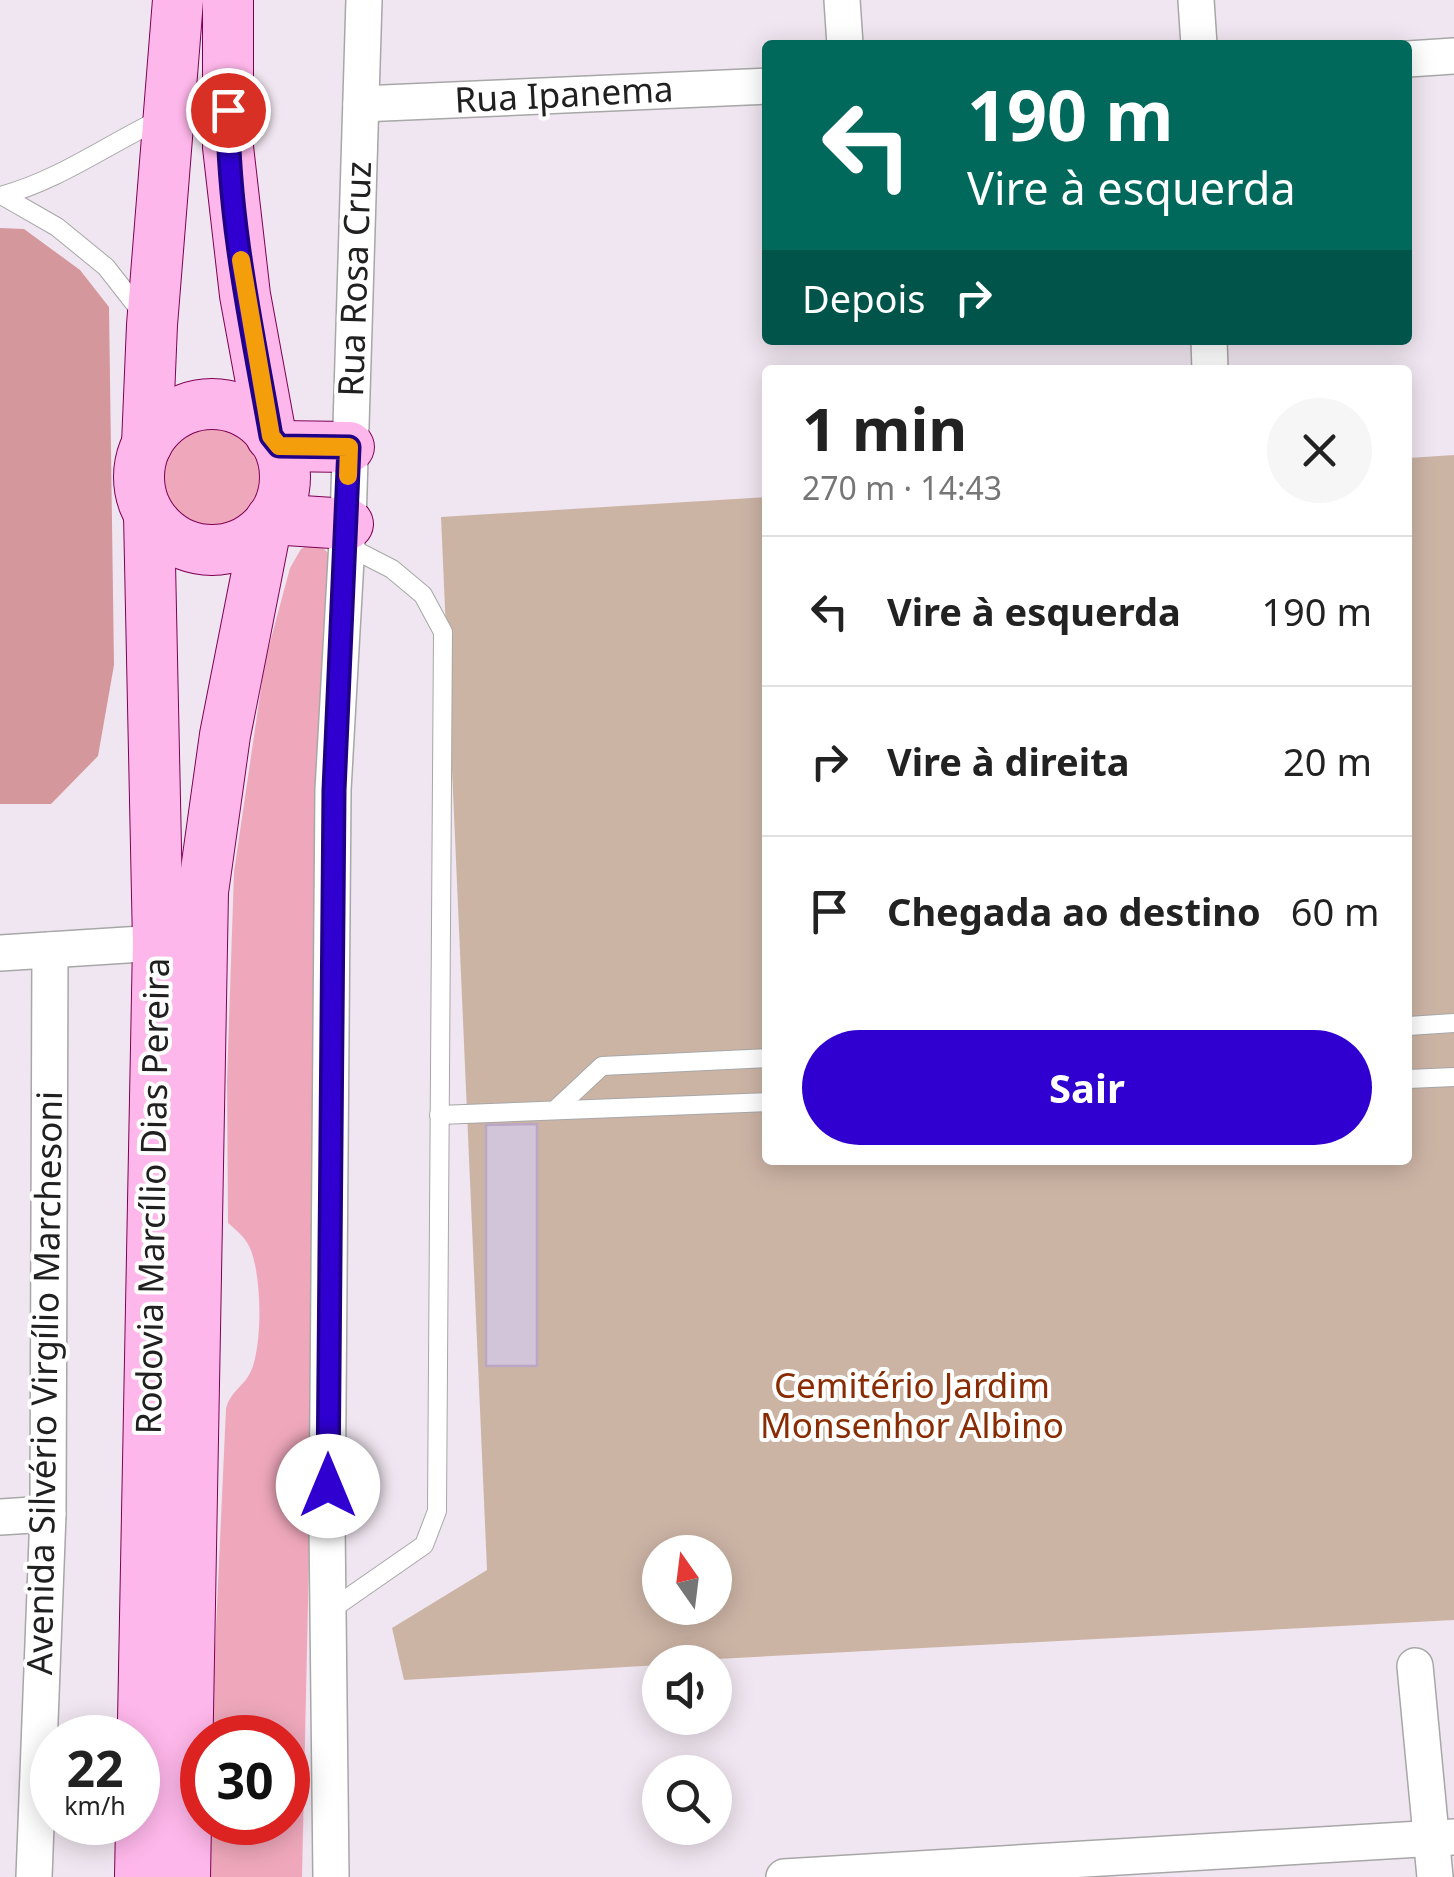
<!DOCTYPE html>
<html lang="pt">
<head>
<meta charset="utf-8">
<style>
  body { margin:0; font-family:"Noto Sans",sans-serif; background:#f6f6f6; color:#222; height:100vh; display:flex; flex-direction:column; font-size:38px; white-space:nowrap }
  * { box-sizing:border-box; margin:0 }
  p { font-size:32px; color:#767676 }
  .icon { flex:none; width:55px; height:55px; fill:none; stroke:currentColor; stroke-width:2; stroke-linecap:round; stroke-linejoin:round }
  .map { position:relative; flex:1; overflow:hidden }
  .details { position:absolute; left:762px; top:365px; width:650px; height:800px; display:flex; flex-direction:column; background:#fff; border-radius:10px; box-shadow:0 5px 25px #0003 }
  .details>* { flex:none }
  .hud { position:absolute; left:762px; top:40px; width:650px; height:305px; border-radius:10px; box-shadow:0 5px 25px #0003; background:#00695c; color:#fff; overflow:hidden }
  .needle { width:65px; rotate:346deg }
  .controls { position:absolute; left:642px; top:1535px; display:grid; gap:20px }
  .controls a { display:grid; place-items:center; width:90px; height:90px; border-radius:50%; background:#fff; box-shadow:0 5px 25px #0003; font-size:50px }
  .speed { position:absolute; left:30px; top:1715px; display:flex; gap:20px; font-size:50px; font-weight:700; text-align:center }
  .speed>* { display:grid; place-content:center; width:130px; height:130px; border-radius:50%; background:#fff; box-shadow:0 5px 25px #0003; line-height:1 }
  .speed small { font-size:25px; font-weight:400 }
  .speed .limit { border:15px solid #d22; background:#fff; color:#111 }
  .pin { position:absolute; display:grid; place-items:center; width:85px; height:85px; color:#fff; margin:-42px; border:5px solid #fff; border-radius:50%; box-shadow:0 2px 10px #0007 }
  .me { position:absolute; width:110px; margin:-55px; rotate:0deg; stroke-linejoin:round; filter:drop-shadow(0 0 8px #0008) }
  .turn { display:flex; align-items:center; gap:35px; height:210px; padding:0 40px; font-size:45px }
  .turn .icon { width:130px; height:130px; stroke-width:2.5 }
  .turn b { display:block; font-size:70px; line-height:85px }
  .then { display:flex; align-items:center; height:95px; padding:0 40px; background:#0003; gap:20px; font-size:38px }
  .round { display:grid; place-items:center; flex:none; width:105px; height:105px; border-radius:52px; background:#f6f6f6 }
  .summary { display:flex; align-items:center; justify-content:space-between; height:170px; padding:0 40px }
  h1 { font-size:60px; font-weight:700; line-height:75px }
  .button { display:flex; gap:20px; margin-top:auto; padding:20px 40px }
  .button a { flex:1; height:115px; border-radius:60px; background:#2f00d0; color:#fff; font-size:40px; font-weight:700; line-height:115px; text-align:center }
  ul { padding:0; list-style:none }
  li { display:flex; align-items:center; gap:30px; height:150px; padding:0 40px; border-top:2px solid #e0e0e0 }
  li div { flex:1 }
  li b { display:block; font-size:38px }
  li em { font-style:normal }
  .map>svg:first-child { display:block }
</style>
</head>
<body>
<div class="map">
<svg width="1454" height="1877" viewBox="0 0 1454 1877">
  <rect width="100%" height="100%" fill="#f0e6f1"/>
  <!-- grass -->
  <g fill="#efa8bb">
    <circle cx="211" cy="476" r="55"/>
    <path d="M307 546 323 548 331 556 302 1877H206L208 1823 288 1822V1738L211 1737 226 1409C230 1391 244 1387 251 1371 263 1344 262 1272 249 1246 244 1236 236 1230 228 1223L227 1081 234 872 265 661 290 568 301 549Z"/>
  </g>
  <!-- forest -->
  <path fill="#d4979b" d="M0 228 24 229 80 270 109 307 114 665 98 756 51 804H0Z"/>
  <!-- cemetery -->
  <path fill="#ccb4a5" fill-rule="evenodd" d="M1454 455V1620L660 1662V1665L404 1680 392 1628 487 1570 441 517 767 497 768 1160H1408V458ZM660 1552H715V1608H660Z"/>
  <!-- building -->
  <path fill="#d2c5d9" stroke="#baa7c4" stroke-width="2.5" d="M537 1124V1366H486V1125Z"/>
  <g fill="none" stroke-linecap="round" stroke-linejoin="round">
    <defs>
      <g id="service">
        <path d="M0 196C58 181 108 144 161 119"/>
        <path d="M3 196 57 227 106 267 142 313"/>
        <path d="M1408 1026 1454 1023"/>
        <path d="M1408 1079 1454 1077"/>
        <path d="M555 1110 602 1066 768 1058"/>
        <path d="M439 1115 768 1102"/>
        <path d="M329 1611 424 1545 437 1511 443 632 423 595 392 569 347 546"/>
      </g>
      <g id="minor">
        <path d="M842 0 845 45"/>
        <path d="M1196 0 1199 45"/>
        <path d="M1408 59 1454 56"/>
        <path d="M361 104 768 86"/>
        <path d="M1209 340 1210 370"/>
        <path d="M0 953 158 943"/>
        <path d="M0 1517 48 1514"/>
        <path d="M1415 1666 1435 1877"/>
        <path d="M34 1877 48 1514 50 950"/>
        <path d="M331 1877 327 1524 333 790 348 524 364 0"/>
        <path d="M784 1877 1454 1837"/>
      </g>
      <g id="secondary">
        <path d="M228 0V147L245 295 271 436"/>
        <circle cx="212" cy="477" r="73"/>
        <path d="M147 444 152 325 178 0"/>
        <path d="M279 446 349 447"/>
        <path d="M271 519 348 524"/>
        <path d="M140 1877 158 943 149 515"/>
        <path d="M185 1877 203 892 225 735 266 527"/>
      </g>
    </defs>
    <!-- service casing -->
    <use href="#service" stroke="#a7a7a7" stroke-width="20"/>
    <!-- minor casing -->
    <use href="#minor" stroke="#a7a7a7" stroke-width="38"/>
    <!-- secondary casing -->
    <use href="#secondary" stroke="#7e0054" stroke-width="52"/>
    <!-- service -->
    <use href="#service" stroke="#fff" stroke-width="18"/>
    <!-- minor -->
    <use href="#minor" stroke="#fff" stroke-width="35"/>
    <!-- secondary -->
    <use href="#secondary" stroke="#feb7ea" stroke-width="50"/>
  </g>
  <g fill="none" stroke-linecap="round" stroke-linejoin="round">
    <defs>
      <path id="route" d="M228 110C228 220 252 329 271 436L279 446 349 447 334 790 328 1486"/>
    </defs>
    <!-- route casing -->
    <use href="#route" stroke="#1f0087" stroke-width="25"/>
    <!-- route -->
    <use href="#route" stroke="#2f00d0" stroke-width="18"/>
    <!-- slow -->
    <path stroke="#f59e0b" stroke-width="18" d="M241 260 271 436 279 446 349 447 348 476"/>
  </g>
  <g text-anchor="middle" stroke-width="8" stroke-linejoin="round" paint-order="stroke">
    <!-- street labels -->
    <g font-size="35" fill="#202020" stroke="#fff">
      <text transform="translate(564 95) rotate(-3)" y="12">Rua Ipanema</text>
      <text transform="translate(355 279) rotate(-88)" y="12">Rua Rosa Cruz</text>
      <text transform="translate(153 1196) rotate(-89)" y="12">Rodovia Marcílio Dias Pereira</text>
      <text transform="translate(45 1383) rotate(-89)" y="12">Avenida Silvério Virgílio Marchesoni</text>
    </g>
    <!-- park labels -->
    <g font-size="35" fill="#892c03" stroke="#fff">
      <text x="912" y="1398">Cemitério Jardim<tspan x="912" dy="40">Monsenhor Albino</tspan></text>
    </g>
  </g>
</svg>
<div class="controls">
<a><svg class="needle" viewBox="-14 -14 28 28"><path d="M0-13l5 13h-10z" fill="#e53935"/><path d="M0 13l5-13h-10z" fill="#767676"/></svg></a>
<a><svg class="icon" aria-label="sound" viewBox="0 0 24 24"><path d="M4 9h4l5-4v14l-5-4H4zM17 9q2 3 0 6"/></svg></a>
<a><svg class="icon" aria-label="search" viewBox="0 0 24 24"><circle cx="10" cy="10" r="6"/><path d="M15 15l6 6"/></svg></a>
</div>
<div class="speed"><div>22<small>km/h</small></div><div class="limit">30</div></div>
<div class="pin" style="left:228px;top:110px;background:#d93025"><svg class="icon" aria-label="arrive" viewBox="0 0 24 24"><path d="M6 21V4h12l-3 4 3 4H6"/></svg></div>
<svg class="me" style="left:328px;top:1486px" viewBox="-20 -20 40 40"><circle r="19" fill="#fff"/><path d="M0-13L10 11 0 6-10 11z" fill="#2f00d0"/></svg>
<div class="hud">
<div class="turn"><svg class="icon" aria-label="left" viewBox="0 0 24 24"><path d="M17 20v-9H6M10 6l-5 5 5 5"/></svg><div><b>190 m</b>Vire à esquerda</div></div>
<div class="then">Depois<svg class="icon" aria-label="right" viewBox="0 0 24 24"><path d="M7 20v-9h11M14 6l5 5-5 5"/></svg></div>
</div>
<section class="details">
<div class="summary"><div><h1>1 min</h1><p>270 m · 14:43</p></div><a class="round"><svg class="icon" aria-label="close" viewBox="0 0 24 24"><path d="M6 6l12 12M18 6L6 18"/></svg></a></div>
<ul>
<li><svg class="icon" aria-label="left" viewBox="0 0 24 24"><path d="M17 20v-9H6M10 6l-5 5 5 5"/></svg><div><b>Vire à esquerda</b></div><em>190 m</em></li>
<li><svg class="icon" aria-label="right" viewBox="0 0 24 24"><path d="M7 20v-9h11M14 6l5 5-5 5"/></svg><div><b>Vire à direita</b></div><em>20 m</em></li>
<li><svg class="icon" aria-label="arrive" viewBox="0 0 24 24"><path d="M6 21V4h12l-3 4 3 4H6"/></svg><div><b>Chegada ao destino</b></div><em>60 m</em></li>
</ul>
<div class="button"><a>Sair</a></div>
</section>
</div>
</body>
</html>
